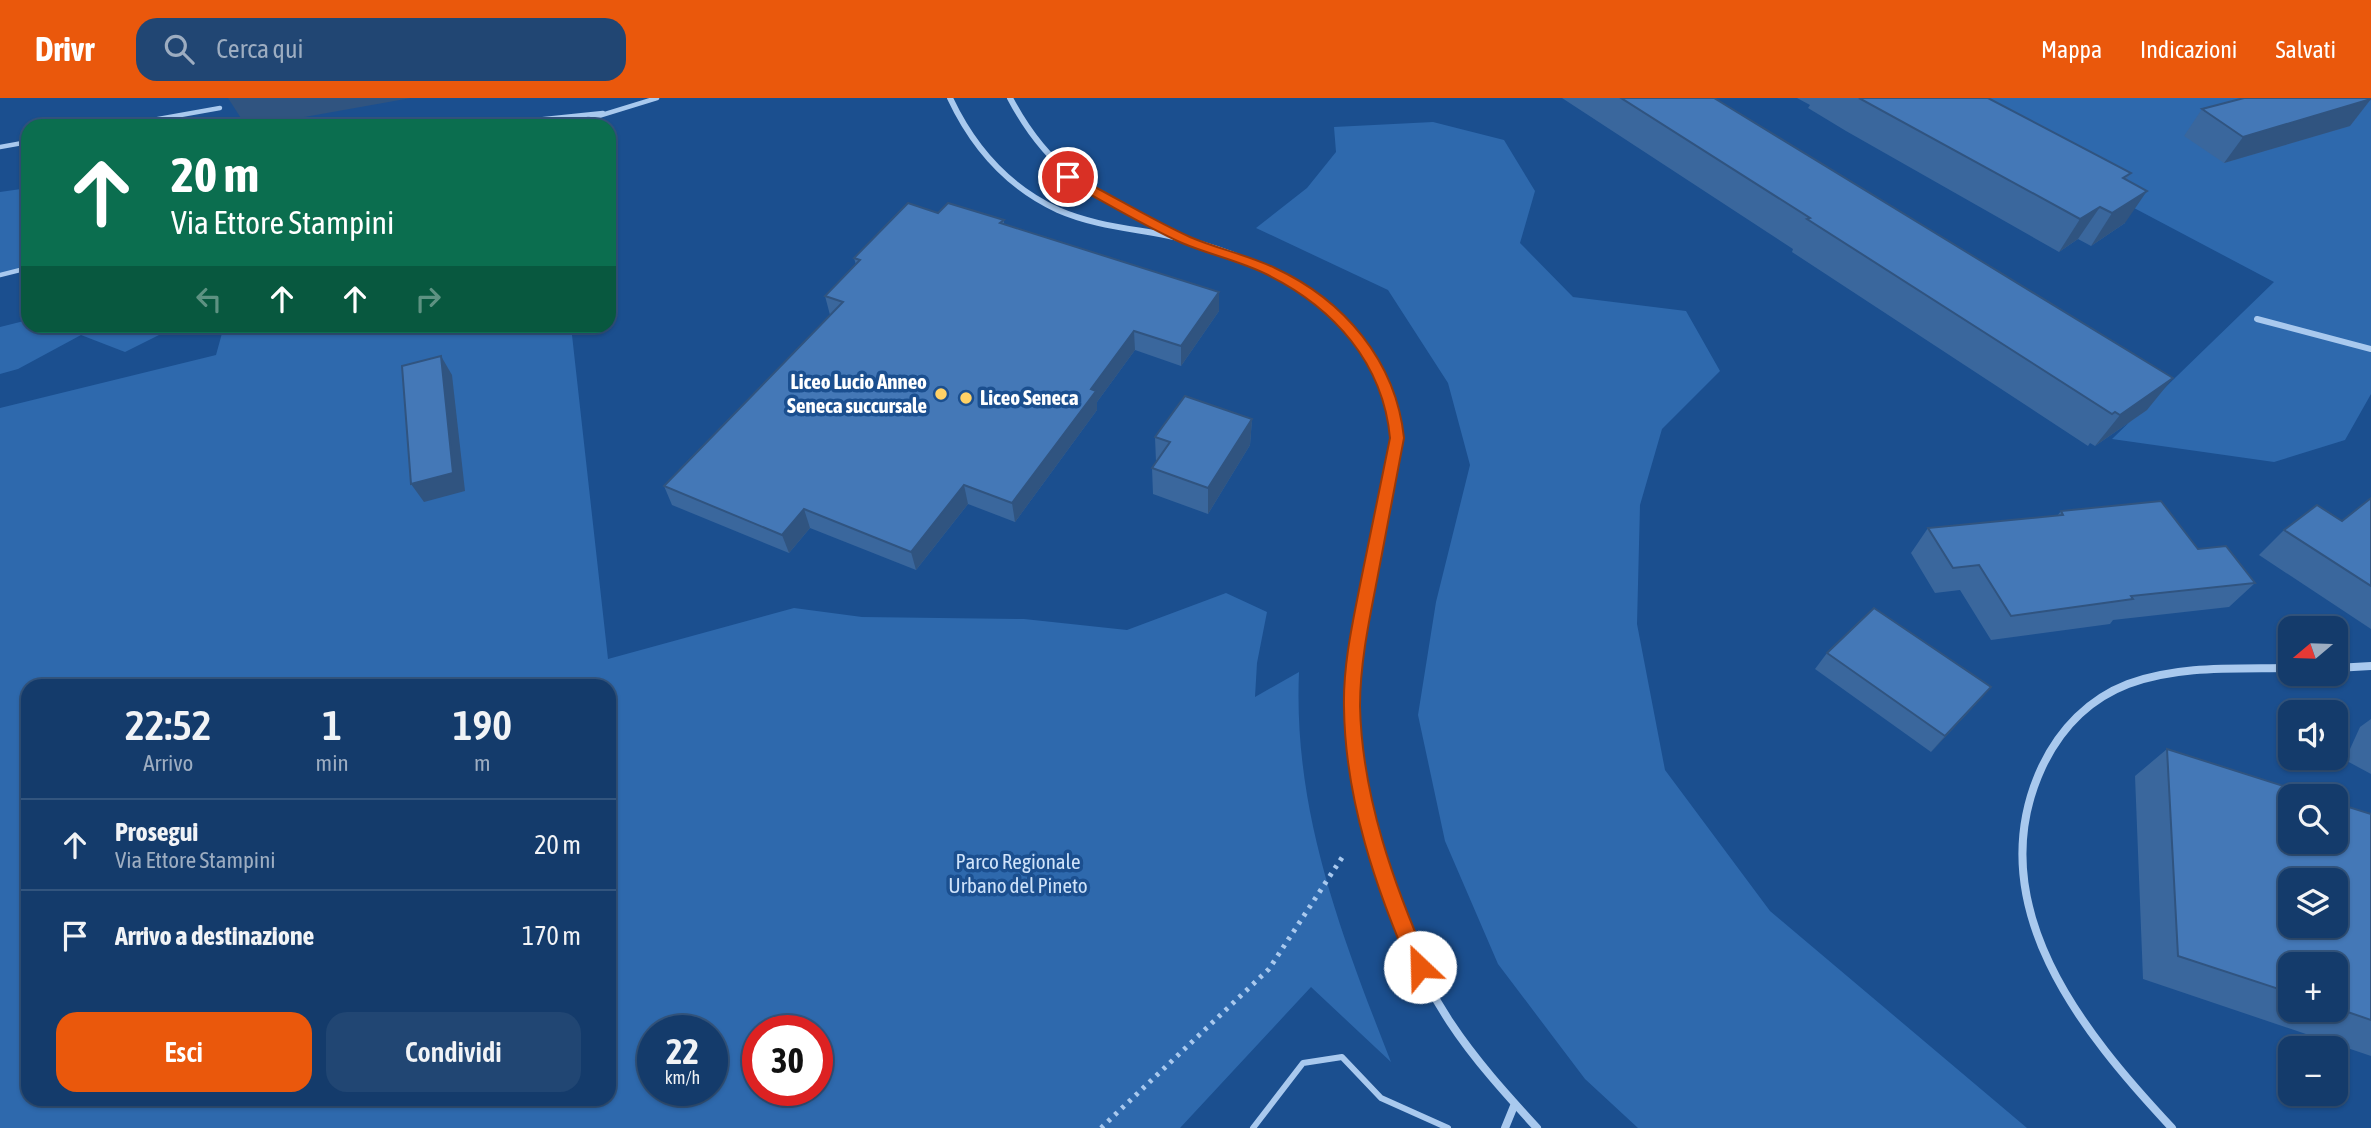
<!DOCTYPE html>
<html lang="it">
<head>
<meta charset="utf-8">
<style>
  body { margin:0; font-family:"Asap Condensed",sans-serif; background:#214673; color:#f1f3f6; height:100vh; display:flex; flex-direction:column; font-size:26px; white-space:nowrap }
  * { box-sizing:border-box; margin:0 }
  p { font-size:23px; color:#9dadc1 }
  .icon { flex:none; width:38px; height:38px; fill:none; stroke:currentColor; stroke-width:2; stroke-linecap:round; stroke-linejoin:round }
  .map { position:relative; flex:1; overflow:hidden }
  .details { position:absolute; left:21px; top:581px; width:595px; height:427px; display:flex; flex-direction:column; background:#143b6b; border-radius:21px; box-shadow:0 2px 5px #0004,0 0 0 2px #33557e }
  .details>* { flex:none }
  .hud { position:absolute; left:21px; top:21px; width:595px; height:214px; border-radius:21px; box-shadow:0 2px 5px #0004,0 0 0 2px #33557e; background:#0b6e4f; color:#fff; overflow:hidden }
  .needle { width:46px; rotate:251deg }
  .fabs { position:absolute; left:2278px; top:518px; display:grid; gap:14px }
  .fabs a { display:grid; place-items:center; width:70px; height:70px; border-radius:14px; background:#143b6b; box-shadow:0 2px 5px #0004,0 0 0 2px #33557e; font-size:35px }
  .speed { position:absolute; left:637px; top:917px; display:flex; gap:14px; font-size:35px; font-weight:700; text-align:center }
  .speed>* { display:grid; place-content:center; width:91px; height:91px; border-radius:50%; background:#143b6b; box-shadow:0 2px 5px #0004,0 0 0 2px #33557e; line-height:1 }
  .speed small { font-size:18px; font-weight:400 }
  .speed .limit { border:10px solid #d22; background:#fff; color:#111 }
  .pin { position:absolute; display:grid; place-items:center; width:60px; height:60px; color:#fff; margin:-30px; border:4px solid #fff; border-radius:50%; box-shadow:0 2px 7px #0007 }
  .me { position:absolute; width:77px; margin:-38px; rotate:336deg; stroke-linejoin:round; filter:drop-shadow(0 0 5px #0008) }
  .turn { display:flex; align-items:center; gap:24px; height:147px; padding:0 35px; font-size:32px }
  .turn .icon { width:91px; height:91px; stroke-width:2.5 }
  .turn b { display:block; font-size:49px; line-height:60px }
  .lanes { display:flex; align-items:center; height:66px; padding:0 35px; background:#0003; justify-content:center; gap:35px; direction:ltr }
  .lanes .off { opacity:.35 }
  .eta { display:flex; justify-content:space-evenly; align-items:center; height:119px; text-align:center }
  .eta b { font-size:42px; font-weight:600; line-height:49px }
  .button { display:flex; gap:14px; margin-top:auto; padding:14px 35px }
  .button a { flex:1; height:80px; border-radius:21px; background:#ea580c; color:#fff; font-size:28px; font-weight:600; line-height:80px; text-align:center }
  .button a+a { background:#214673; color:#f1f3f6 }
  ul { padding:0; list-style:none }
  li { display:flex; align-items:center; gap:21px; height:91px; padding:0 35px; border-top:2px solid #33557e }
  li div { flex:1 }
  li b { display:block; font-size:26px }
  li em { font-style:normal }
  header { display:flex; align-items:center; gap:42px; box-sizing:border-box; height:98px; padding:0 35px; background:#ea580c; color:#fff }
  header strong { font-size:33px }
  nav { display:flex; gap:38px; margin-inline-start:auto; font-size:24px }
  .search { width:490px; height:63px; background:#214673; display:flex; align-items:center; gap:18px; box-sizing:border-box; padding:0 24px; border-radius:21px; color:#9dadc1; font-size:26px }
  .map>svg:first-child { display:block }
</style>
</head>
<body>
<header>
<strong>Drivr</strong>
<div class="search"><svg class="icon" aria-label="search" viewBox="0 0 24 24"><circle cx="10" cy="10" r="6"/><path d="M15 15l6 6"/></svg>Cerca qui</div>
<nav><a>Mappa</a><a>Indicazioni</a><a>Salvati</a></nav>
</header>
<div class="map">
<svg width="2371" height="1030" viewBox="0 0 2371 1030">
  <rect width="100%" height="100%" fill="#1b4f8f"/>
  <!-- green -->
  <g fill="#2e69ad" fill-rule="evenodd">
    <path d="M1926 0H2371V296L2345 342 2274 364 2112 341 2274 184Z"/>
    <path d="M1433 24 1504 42 1535 93 1520 145 1573 199 1686 213 1720 273 1662 331 1640 407 1637 526 1665 672 1770 813 2027 1030H1638L1585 981 1498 866 1445 743 1418 617 1436 504 1470 367 1448 285 1388 192 1256 130 1307 90 1336 54 1334 29Z"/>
    <path d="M28 90V168L0 176V94Z"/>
    <path d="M28 222V228H177L125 254 81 237 18 271 0 276V229Z"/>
    <path d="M224 228H571L608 561 794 510 862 519 1024 521 1127 532 1226 495 1267 514 1257 565 1255 599 1299 574C1293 713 1341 836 1391 964L1311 889 1180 1030H0V310L216 257ZM28 588H609V1001H28ZM653 933H712V992H653ZM758 933H817V992H758Z"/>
  </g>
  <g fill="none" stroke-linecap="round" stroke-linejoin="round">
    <!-- path -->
    <path stroke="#a9c9ee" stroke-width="5" stroke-dasharray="3.5 6" stroke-linecap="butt" d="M1101 1030 1269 871 1345 755"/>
    <!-- service-far1 -->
    <g stroke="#a9c9ee" stroke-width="4.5">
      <path d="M119 28 220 10"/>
      <path d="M476 28 603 15"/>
      <path d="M566 28 657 0"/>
      <path d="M0 49 28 44"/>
      <path d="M0 177 28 170"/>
    </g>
    <!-- service -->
    <path stroke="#a9c9ee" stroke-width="6" d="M1253 1030 1303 965 1342 959 1381 1000 1448 1030"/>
    <!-- minor-far1 -->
    <g stroke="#a9c9ee" stroke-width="6">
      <path d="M950 0C973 49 1008 89 1058 112 1099 130 1144 131 1187 142 1283 168 1385 224 1394 334 1397 368 1389 405 1381 438"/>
      <path d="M1010 0C1052 80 1099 98 1176 137"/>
      <path d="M2257 221 2371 251"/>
    </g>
    <!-- minor -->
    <g stroke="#a9c9ee" stroke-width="8">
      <path d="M1381 437C1368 486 1356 536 1354 587 1349 703 1387 827 1450 924 1475 962 1506 996 1537 1030"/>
      <path d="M2336 570 2371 568"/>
      <path d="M1505 1030 1514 1008"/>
      <path d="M2172 1030C2083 935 1978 807 2042 669 2060 631 2089 601 2128 586 2179 567 2237 571 2291 570"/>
    </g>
  </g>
  <!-- wall -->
  <g fill="#3a679d" fill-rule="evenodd">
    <path d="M1562 0H1714L2147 312 2095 348 2090 345 2088 348 1792 154 1793 151Z"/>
    <path d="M1797 0H1988L2131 75 2126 82 2125 125 2091 148 2078 141 2059 154 1846 33 1808 10 1810 7Z"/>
    <path d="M2371 1 2350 28 2224 65 2184 38 2202 11Z"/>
    <path d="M1004 122V127L1219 194V213L1181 268 1135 252 1097 304V312L1015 424 968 406 916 472 810 430 789 455 672 407 664 388 830 217 825 198 856 167 854 160Z"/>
    <path d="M1252 321 1250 347 1208 416 1153 396 1152 370 1156 364 1155 339Z"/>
    <path d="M2371 400V531L2259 457 2284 432 2342 423Z"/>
    <path d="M2061 413 2198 451 2255 485 2229 509 2113 522 2110 526 1991 542 1960 492 1935 495 1911 455 1928 430 2057 418Z"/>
    <path d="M1827 555 1976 606 1931 654 1815 571Z"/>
    <path d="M2371 621V676L2345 662 2360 629Z"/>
    <path d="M2167 651 2371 716V958L2143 881 2135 678ZM2291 866H2336V912H2291Z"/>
  </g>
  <!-- shaded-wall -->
  <g fill="#305480">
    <path d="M228 0H411L254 28H246Z"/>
    <path d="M2371 1 2350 28 2224 65 2243 39Z"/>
    <path d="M2147 93 2125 125 2091 148 2112 115Z"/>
    <path d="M2100 109 2078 141 2059 154 2080 121Z"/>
    <path d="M1219 194V213L1181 268V248Z"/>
    <path d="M1134 233 1135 252 1097 304V312L1015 424 1012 405 1091 291Z"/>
    <path d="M441 258 452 277 465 393 424 404 411 386Z"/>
    <path d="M2173 280 2147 312 2095 348 2120 317Z"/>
    <path d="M1252 321 1250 347 1208 416V390Z"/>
    <path d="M964 387 968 406 916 472 911 454Z"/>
    <path d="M804 411 810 430 789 455 782 437Z"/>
    <path d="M1991 589 1976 606 1931 654 1945 638Z"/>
  </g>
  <!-- building -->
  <g fill="#4478b7" stroke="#305480" stroke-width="2" fill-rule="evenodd">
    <path d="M1621 0H1714L2173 280 2120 317 2115 314 2112 316 1807 121 1810 120Z"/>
    <path d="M1859 0H1988L2131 75 2123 80 2147 93 2112 115 2100 109 2080 121Z"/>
    <path d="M2244 0H2368L2371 1 2243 39 2202 11Z"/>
    <path d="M908 105 938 115 948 105 1004 122 1000 125 1219 194 1181 248 1134 233 1091 291 1096 293 1012 405 964 387 911 454 804 411 782 437 664 388 843 204 825 198 860 162 854 160Z"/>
    <path d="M441 258 453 375 411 386 402 268Z"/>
    <path d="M1185 298 1252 321 1208 390 1152 370 1170 344 1155 339Z"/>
    <path d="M2371 400V488L2284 432 2317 407 2342 423Z"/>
    <path d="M2161 403 2198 451 2226 448 2255 485 2131 498 2133 501 2011 518 1979 467 1953 470 1928 430 2063 417 2061 413Z"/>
    <path d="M1874 510 1991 589 1945 638 1827 555Z"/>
    <path d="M2167 651 2315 698H2291V744H2336V705L2371 716V922L2336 910V866H2291V895L2178 858ZM2291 782H2336V828H2291Z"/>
  </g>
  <!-- route -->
  <path fill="#ea580c" stroke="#983908" stroke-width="2" d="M1064 77H1072C1112 97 1150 121 1190 139 1218 151 1248 157 1275 170 1344 202 1396 263 1404 340 1395 387 1386 435 1377 482 1369 523 1360 566 1360 608 1362 699 1394 787 1430 869L1427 876 1420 879 1413 876C1376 792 1345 701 1344 609 1343 566 1353 523 1361 482 1371 435 1380 387 1390 340 1383 265 1334 210 1268 177 1241 163 1210 157 1182 145 1142 127 1103 103 1064 82Z"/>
  <!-- markers -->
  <g fill="#ffd166" stroke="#1b4f8f" stroke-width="2.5">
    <circle cx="941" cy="296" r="7"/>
    <circle cx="966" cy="300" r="7"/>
  </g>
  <g text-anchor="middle" stroke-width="7" stroke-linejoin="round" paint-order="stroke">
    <!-- poi labels -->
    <g font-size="21" font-weight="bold" fill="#fff" stroke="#1b4f8f" text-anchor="end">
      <text x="927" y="291">Liceo Lucio Anneo<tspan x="927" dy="24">Seneca succursale</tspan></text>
      <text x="980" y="307" text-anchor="start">Liceo Seneca</text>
    </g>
    <!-- park labels -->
    <g font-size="21" fill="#cfe3fa" stroke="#1b4f8f">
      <text x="1018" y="771">Parco Regionale<tspan x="1018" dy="24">Urbano del Pineto</tspan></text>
    </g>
  </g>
</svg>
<div class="fabs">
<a><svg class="needle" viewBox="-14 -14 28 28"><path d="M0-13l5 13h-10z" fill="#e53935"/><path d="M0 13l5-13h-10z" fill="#9dadc1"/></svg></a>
<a><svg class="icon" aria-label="sound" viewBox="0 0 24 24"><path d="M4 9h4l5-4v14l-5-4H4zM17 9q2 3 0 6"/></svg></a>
<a><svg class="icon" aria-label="search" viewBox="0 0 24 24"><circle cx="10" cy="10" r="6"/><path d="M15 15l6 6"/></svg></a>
<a><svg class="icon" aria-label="layers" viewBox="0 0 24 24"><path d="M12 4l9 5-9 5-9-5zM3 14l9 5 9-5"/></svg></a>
<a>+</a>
<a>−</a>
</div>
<div class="speed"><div>22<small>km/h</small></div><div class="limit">30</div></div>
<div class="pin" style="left:1068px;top:79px;background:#d93025"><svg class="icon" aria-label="arrive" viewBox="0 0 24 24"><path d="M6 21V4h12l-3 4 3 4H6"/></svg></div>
<svg class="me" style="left:1420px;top:869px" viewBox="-20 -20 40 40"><circle r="19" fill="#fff"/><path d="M0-13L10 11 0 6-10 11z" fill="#ea580c"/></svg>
<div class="hud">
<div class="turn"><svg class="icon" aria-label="ahead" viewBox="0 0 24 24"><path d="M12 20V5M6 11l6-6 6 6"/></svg><div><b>20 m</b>Via Ettore Stampini</div></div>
<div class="lanes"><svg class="icon off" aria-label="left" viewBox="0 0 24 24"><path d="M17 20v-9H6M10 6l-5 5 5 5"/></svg><svg class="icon" aria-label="ahead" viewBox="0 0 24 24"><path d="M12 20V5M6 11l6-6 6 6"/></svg><svg class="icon" aria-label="ahead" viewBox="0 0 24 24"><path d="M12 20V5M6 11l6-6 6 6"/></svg><svg class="icon off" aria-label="right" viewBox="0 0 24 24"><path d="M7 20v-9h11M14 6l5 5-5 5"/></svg></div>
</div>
<section class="details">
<div class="eta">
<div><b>22:52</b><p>Arrivo</p></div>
<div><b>1</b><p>min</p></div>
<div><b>190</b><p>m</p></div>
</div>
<ul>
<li><svg class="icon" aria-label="ahead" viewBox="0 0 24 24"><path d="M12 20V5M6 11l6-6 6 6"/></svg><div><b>Prosegui</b><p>Via Ettore Stampini</p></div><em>20 m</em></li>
<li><svg class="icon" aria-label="arrive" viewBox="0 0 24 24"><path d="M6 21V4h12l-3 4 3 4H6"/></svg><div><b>Arrivo a destinazione</b></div><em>170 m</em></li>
</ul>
<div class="button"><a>Esci</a><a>Condividi</a></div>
</section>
</div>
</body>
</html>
